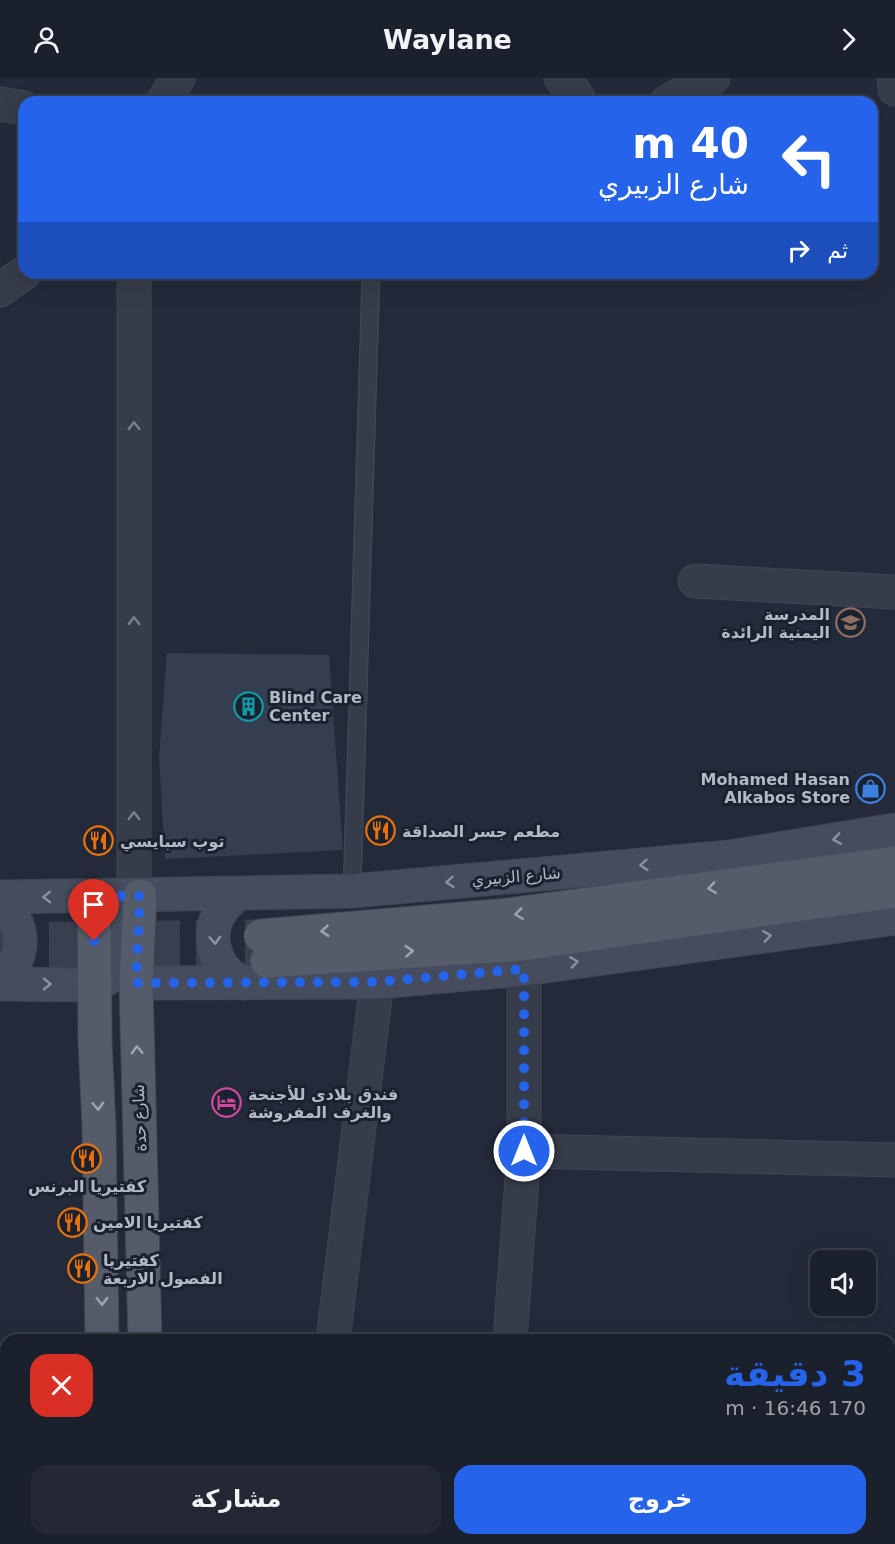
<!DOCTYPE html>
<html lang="ar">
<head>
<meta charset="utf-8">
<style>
  body { margin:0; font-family:"DejaVu Sans",Cairo,sans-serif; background:#232834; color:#f1f3f6; direction:rtl; height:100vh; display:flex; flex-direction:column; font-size:22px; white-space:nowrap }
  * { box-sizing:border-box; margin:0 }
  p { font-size:20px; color:#9fa3a9 }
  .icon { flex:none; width:33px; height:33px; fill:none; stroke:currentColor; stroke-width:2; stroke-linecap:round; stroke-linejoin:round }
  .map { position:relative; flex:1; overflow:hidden; direction:ltr }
  .side { position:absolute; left:0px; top:1256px; width:896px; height:212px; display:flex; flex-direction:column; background:#1a202c; border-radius:18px 18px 0 0; box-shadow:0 6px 24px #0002,0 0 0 2px #383e48; direction:rtl }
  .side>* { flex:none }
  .guide { position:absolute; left:18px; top:18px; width:860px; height:183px; border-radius:18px; box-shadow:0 6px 24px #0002,0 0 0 2px #383e48; direction:rtl; background:#2563eb; color:#fff; overflow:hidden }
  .controls { position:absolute; left:810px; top:1172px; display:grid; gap:12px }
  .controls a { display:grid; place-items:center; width:66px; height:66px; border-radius:12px; background:#1a202c; box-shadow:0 6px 24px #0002,0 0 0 2px #383e48; font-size:30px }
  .pin { position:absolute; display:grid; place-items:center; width:51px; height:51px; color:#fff; margin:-62px -26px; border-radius:50% 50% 50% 0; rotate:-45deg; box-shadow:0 0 6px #0007 }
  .pin .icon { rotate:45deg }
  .me { position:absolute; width:66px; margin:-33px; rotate:0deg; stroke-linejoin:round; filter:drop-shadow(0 0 4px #0008) }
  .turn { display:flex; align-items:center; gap:21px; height:126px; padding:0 30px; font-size:27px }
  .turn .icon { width:78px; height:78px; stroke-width:2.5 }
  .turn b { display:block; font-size:42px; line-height:51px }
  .then { display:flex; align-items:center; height:57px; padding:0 30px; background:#0003; gap:12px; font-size:22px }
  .round { display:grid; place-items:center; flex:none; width:63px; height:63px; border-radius:18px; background:#232834 }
  .head { display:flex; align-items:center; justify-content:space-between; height:102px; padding:0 30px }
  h1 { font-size:36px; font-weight:700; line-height:45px; color:#2563eb }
  .cta { display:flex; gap:12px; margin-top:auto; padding:12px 30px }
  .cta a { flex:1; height:69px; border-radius:18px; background:#2563eb; color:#fff; font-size:24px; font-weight:700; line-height:69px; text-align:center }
  .cta a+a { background:#232834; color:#f1f3f6 }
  header { display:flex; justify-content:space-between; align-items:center; height:78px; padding:0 30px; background:#1a202c; font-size:27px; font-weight:700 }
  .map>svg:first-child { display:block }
</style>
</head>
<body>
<header><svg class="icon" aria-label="forward" viewBox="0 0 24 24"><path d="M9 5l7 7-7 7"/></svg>Waylane<svg class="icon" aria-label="person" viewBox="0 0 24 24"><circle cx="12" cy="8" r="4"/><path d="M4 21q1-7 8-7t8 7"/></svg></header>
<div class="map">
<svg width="895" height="1466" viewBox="0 0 895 1466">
  <rect width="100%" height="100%" fill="#232b3a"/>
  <!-- building -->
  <path fill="#353e50" d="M167 575 329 577 343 772 165 781 159 679Z"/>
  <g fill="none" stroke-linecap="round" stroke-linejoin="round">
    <!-- primary-tunnel -->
    <g stroke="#38404f" stroke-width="33" stroke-dasharray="33 16" stroke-linecap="butt">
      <path d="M0 861 261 858"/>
      <path d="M0 886 267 883"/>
    </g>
    <defs>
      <path id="service" d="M352 813 371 195"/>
      <g id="minor">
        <path d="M561 0 571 9 580 24"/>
        <path d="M894 0 895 11"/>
        <path d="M163 24 178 0"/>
        <path d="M667 24 713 0"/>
        <path d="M0 26 24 30"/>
        <path d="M134 195V818"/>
        <path d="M0 212 24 195"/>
        <path d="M695 503 895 514"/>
        <path d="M524 1073 895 1082"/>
        <path d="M333 1262 377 904"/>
        <path d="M510 1262 524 1073V891"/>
        <path d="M0 1352H6"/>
        <path d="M890 1379H895"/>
        <path d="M498 1466V1461"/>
        <path d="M769 1466V1461"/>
      </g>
      <g id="secondary">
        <path d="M238 816C234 820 227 824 224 829 208 848 210 877 228 895 232 899 239 902 244 905"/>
        <path d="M0 819 352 813 730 779 895 752"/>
        <path d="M0 826C27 844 27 882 0 900"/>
        <path d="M136 905 377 904 524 891 895 840"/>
        <path d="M0 906 95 907C126 895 124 869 130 840"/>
      </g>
      <g id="primary">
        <path d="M94 818 95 963 99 1048 102 1262"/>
        <path d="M140 818 136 905 145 1262"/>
        <path d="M261 858 508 837 895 785"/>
        <path d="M267 883 522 866 895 813"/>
        <path d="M105 1461V1466"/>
        <path d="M150 1461V1466"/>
      </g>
    </defs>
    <!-- service casing -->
    <use href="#service" stroke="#3f4653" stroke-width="19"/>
    <!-- minor casing -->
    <use href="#minor" stroke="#3f4653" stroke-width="35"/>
    <!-- secondary casing -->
    <use href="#secondary" stroke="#3f4653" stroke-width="35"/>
    <!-- primary casing -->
    <use href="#primary" stroke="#3f4653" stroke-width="35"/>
    <!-- service -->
    <use href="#service" stroke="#363d4a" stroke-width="16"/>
    <!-- minor -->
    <use href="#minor" stroke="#363d4a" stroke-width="33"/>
    <!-- secondary -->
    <use href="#secondary" stroke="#444c5d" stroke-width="33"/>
    <!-- primary -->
    <use href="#primary" stroke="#545c6a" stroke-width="33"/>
  </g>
  <!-- one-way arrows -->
  <defs><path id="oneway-chevron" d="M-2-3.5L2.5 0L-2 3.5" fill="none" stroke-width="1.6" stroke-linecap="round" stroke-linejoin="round" transform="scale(1.5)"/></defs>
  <g stroke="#7a818e">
    <use href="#oneway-chevron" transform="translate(134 348) rotate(-90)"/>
    <use href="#oneway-chevron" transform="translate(134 543) rotate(-90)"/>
    <use href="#oneway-chevron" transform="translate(134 738) rotate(-90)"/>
  </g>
  <g stroke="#8b92a1">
    <use href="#oneway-chevron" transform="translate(837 761) rotate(171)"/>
    <use href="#oneway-chevron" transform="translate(644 787) rotate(175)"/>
    <use href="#oneway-chevron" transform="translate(450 804) rotate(175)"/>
    <use href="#oneway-chevron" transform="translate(47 819) rotate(179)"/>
    <use href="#oneway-chevron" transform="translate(767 858) rotate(-8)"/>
    <use href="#oneway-chevron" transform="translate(215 862) rotate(87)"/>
    <use href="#oneway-chevron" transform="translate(574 884) rotate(-8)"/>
    <use href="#oneway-chevron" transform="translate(47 906) rotate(1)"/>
  </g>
  <g stroke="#9ea6b4">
    <use href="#oneway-chevron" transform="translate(712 810) rotate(172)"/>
    <use href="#oneway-chevron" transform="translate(519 836) rotate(172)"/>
    <use href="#oneway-chevron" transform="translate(325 853) rotate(175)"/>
    <use href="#oneway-chevron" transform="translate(409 873) rotate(-4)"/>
    <use href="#oneway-chevron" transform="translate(137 972) rotate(-92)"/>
    <use href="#oneway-chevron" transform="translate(98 1028) rotate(87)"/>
    <use href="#oneway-chevron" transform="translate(102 1223) rotate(89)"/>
  </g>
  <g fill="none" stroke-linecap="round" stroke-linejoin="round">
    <!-- route -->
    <path stroke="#2563eb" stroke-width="10" stroke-dasharray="0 18" d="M94 863V818H140L136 905 377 904 524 891V1073"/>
  </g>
  <!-- icons -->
  <defs>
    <symbol id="school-ring" viewBox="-11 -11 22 22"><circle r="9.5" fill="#1b222f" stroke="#8d6e63" stroke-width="1.5"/><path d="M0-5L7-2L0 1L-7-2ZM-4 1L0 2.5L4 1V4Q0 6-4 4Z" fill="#8d6e63"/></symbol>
    <symbol id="building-ring" viewBox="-11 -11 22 22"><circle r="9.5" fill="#1b222f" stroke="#0f9aa8" stroke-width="1.5"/><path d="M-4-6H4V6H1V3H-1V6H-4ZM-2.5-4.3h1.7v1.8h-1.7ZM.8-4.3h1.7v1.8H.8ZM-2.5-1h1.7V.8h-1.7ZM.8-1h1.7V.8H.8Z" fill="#0f9aa8"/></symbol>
    <symbol id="shop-ring" viewBox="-11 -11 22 22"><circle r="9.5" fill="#1b222f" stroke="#3f7fe0" stroke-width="1.5"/><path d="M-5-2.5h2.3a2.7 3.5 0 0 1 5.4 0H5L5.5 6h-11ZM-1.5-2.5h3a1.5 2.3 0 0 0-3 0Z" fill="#3f7fe0"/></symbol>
    <symbol id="restaurant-ring" viewBox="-11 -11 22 22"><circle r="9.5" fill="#1b222f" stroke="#e8710a" stroke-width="1.5"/><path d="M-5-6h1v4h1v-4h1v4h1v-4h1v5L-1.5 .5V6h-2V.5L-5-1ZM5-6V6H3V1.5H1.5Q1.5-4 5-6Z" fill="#e8710a"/></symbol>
    <symbol id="hotel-ring" viewBox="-11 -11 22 22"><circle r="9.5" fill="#1b222f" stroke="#d1479c" stroke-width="1.5"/><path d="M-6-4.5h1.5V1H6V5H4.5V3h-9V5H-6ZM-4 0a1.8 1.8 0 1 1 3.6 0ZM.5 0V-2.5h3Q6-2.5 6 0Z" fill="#d1479c"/></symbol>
  </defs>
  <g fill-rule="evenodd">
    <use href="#school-ring" x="834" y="528" width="33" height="33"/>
    <use href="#building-ring" x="232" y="612" width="33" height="33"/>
    <use href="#shop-ring" x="854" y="694" width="33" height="33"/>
    <use href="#restaurant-ring" x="364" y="736" width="33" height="33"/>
    <use href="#restaurant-ring" x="82" y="746" width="33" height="33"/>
    <use href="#hotel-ring" x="210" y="1008" width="33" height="33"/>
    <use href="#restaurant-ring" x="70" y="1064" width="33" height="33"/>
    <use href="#restaurant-ring" x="56" y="1128" width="33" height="33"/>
    <use href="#restaurant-ring" x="66" y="1174" width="33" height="33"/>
  </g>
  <g text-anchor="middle" stroke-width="6" stroke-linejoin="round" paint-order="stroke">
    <!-- poi labels -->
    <g font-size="16" font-weight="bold" fill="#b1b8c6" stroke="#1b222f" text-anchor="start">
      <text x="830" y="542" text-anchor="end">المدرسة<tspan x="830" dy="18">اليمنية الرائدة</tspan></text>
      <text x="269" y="625">Blind Care<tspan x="269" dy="18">Center</tspan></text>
      <text x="850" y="707" text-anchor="end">Mohamed Hasan<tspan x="850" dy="18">Alkabos Store</tspan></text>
      <text x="402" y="759">مطعم جسر الصداقة</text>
      <text x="120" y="769">توب سبايسي</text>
      <text x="248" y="1022">فندق بلادي للأجنحة<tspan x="248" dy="18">والغرف المفروشة</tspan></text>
      <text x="87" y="1114" text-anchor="middle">كفتيريا البرنس</text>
      <text x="93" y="1150">كفتيريا الامين</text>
      <text x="103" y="1188">كفتيريا<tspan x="103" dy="18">الفصول الاربعة</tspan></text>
    </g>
    <!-- street labels -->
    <g font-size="16" fill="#b1b8c6" stroke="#1b222f">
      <text transform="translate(516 798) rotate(-5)" y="6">شارع الزبيري</text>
      <text transform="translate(139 1040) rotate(-92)" y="6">شارع حدة</text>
    </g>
  </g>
</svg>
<div class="controls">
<a><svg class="icon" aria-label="sound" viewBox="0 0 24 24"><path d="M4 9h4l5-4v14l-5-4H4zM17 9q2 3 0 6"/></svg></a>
</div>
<div class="pin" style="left:94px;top:863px;background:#d93025"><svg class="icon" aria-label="arrive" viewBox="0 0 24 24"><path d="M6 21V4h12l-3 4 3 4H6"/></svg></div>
<svg class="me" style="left:524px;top:1073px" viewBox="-20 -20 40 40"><circle r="17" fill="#2563eb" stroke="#fff" stroke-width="3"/><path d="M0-11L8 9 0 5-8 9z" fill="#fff"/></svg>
<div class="guide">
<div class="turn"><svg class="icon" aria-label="left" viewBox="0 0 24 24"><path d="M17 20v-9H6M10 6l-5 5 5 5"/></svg><div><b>40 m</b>شارع الزبيري</div></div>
<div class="then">ثم<svg class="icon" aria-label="right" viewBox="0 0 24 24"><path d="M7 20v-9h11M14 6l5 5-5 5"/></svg></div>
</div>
<section class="side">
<div class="head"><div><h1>3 دقيقة</h1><p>170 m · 16:46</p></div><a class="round" style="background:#d93025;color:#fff"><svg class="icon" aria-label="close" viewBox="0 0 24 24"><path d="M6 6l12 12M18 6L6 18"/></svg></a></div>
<div class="cta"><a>خروج</a><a>مشاركة</a></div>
</section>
</div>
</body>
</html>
